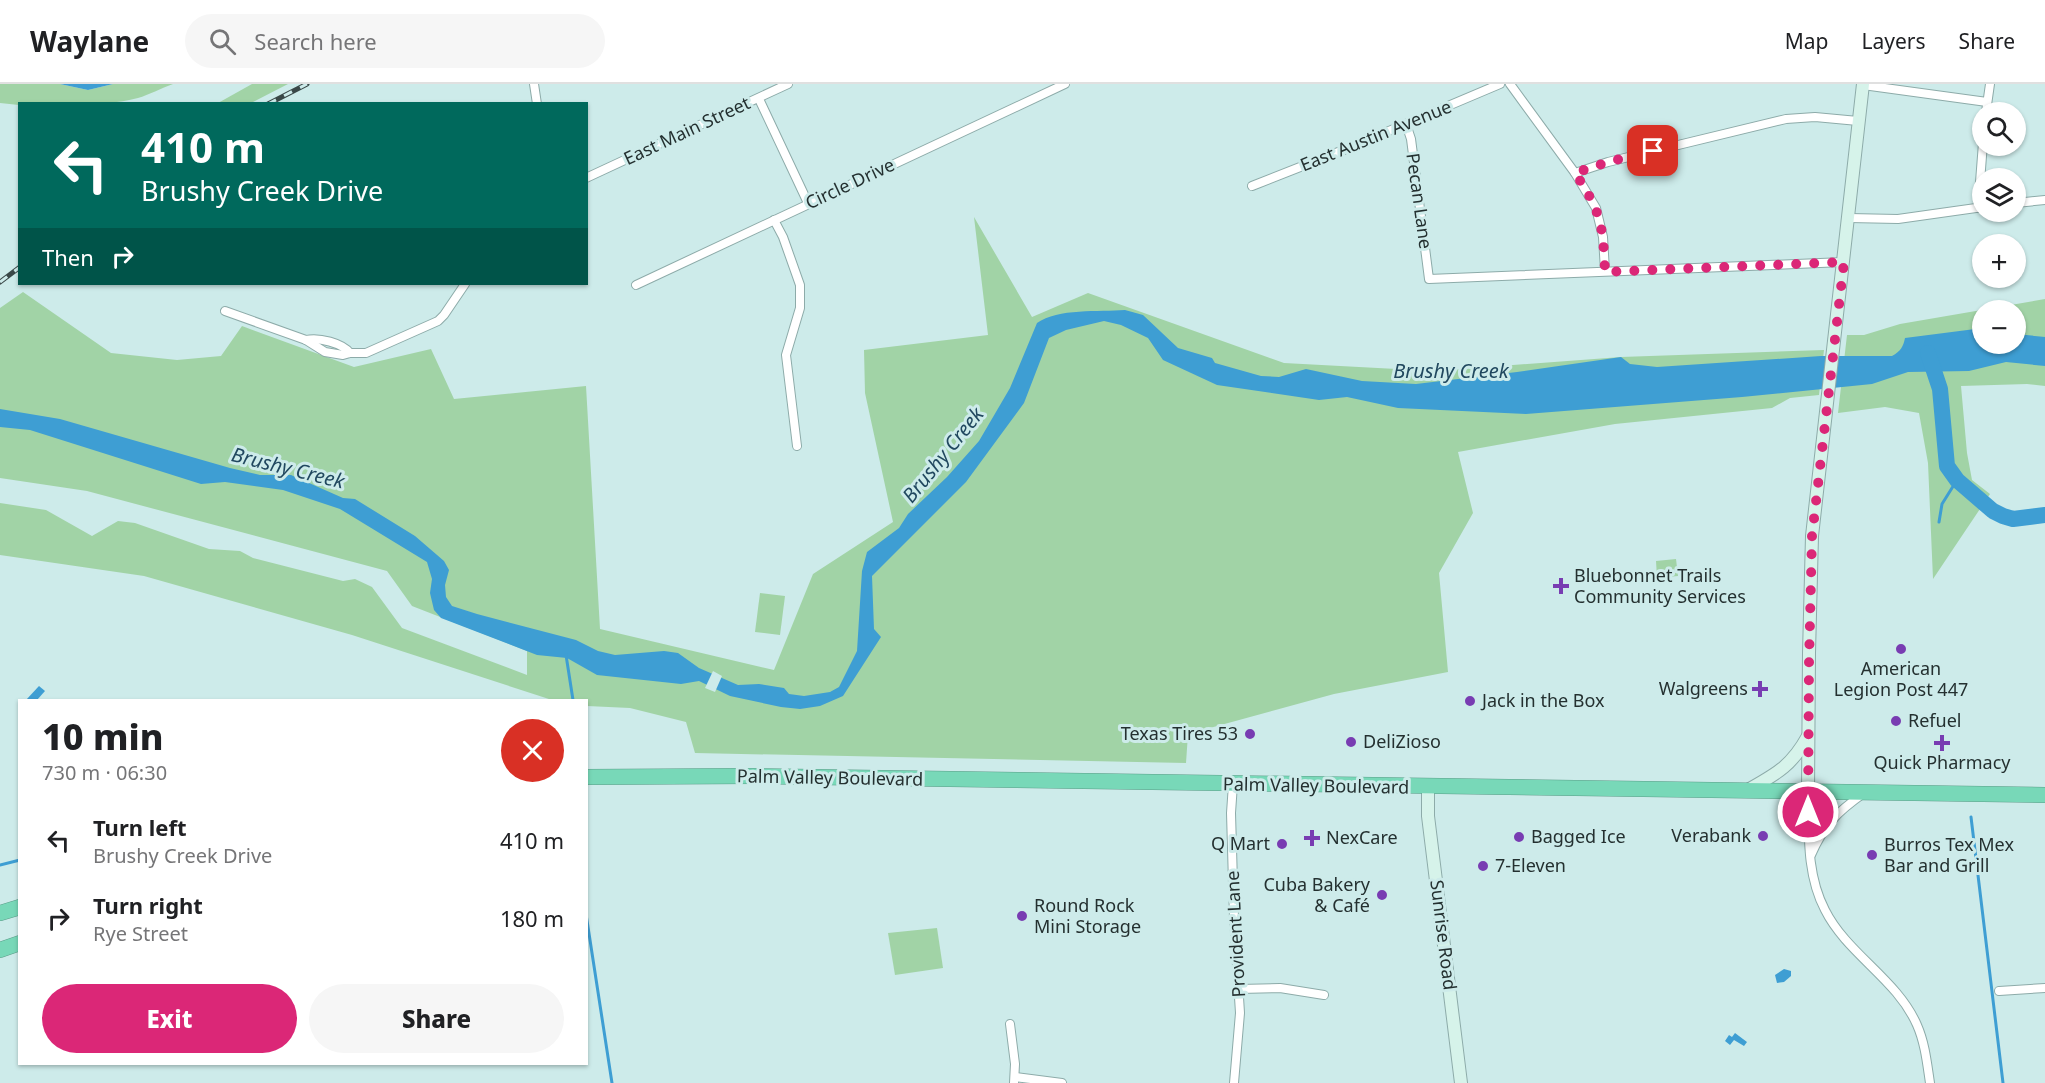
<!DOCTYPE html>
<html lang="en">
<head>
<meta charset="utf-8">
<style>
  body { margin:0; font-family:"Noto Sans",sans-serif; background:#f6f6f6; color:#202124; height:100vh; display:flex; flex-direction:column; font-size:22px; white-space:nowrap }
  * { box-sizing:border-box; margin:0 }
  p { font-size:20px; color:#757577 }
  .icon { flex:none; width:33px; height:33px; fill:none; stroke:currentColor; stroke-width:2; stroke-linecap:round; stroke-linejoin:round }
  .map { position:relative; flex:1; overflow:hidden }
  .sheet { position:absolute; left:18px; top:615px; width:570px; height:366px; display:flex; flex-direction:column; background:#fff; border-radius:0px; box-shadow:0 2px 4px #0004 }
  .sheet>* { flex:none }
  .hud { position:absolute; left:18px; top:18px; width:570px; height:183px; border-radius:0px; box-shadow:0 2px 4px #0004; background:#00695c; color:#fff; overflow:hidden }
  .buttons { position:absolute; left:1972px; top:18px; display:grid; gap:12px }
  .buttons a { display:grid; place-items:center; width:54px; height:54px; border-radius:50%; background:#fff; box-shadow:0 2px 4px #0004; font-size:30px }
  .pin { position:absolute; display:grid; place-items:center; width:51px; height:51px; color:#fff; margin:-26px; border-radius:12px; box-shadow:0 3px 9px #0006 }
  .me { position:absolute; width:66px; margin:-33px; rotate:0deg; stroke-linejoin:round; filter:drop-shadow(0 0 4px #0008) }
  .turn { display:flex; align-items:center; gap:21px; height:126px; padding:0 24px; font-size:27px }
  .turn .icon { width:78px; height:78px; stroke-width:2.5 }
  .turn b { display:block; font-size:42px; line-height:51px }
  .then { display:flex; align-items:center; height:57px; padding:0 24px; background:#0003; gap:12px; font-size:22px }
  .round { display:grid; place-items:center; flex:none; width:63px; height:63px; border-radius:32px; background:#f6f6f6 }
  .head { display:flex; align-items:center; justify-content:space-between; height:102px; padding:0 24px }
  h1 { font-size:36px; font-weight:800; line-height:45px }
  .button { display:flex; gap:12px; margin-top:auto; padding:12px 24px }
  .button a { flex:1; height:69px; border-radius:36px; background:#db2777; color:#fff; font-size:24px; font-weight:800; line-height:69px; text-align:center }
  .button a+a { background:#f6f6f6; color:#202124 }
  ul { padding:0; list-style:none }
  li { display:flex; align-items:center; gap:18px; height:78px; padding:0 24px }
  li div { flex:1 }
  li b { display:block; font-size:22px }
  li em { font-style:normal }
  header { display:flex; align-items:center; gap:36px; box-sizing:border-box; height:84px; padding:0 30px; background:#fff; border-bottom:2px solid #e0e0e0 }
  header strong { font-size:28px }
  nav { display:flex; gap:33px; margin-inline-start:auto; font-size:21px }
  .search { width:420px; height:54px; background:#f6f6f6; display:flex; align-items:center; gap:15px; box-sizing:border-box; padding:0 21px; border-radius:33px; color:#757577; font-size:22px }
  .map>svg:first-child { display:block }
</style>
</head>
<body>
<header>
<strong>Waylane</strong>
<div class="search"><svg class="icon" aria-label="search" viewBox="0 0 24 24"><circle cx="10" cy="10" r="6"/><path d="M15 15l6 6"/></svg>Search here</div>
<nav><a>Map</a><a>Layers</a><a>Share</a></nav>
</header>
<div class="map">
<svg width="2045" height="999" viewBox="0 0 2045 999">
  <rect width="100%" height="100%" fill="#cdebea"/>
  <!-- green -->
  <g fill="#a1d3a6" fill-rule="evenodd">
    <path d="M0 0H60L88 6 113 0H173C161 4 149 11 138 14 100 24 58 19 20 20L19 21 0 19Z"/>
    <path d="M252 0H288L251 19H218Z"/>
    <path d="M974 133 1032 233 1088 209 1284 279 1434 287 1621 273 1824 266 1819 311 1790 314 1772 324 1615 340 1458 368 1473 429 1439 489 1448 588 1334 610 1188 650 1186 679 695 669 686 638 630 624 587 622 586 616H552L352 551 144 492 0 471V419L46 426 92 452 118 437 135 439 209 465 240 467 253 474 343 497 355 495 372 503 402 544 527 591V567L412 522 387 487 87 407 0 394V224L23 208 111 269 177 276 221 272 242 242 354 283 431 265 454 315 586 302 600 545 774 586 813 490 893 438 865 309 864 266 988 251Z"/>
    <path d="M2045 215V302L2027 300 1961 302 1967 369 1972 396 1990 410 1933 495 1928 379 1919 329 1885 323 1838 329 1847 251H1864L1900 240ZM1983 226H2016V260H1983Z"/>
    <path d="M1676 475 1678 492 1657 494 1656 477Z"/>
    <path d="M760 509 785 512 780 551 755 548Z"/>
    <path d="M937 844 943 884 895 891 888 849Z"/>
  </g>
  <!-- water -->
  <g fill="#3e9ed3">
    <path d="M60 0H113L88 6Z"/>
    <path d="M1125 226 1143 231 1178 264 1212 274 1215 279 1261 292 1279 293 1306 285 1362 297 1416 300 1517 288 1621 273 1630 280 1657 283 1821 272H1892C1901 267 1903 263 1905 254L1983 244V260H2016V250L2045 253V282L2006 278 1969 287 1908 288 1872 300 1742 313 1526 330 1398 324 1347 313 1319 316 1217 301 1163 276 1148 254 1121 241 1104 237 1066 246 1049 254 1024 319 966 398 872 492 874 545 881 553 843 612 820 622 800 625 781 623 730 612 699 597 681 600 597 591 567 574 537 571 441 534 434 526 430 509 432 495 427 478 340 425 283 406 225 398 201 400 30 346 0 343V325L60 335 230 384 260 391H291L343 414 355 415 415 452 444 477 449 486 445 501 446 513 452 522 477 530 576 556 598 567 615 571 664 567 678 569 699 584 738 601 759 600 784 604 789 610 804 612 830 608 839 603 857 567 862 487 867 468 899 444 908 430 947 393 979 357 1010 304 1037 239C1058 224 1099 228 1125 226Z"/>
    <path d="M39 602 45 607 37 616H26Z"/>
    <path d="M1784 885 1791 887V892L1784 898 1777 899 1775 891Z"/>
    <path d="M1735 949 1747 958 1744 962 1734 956 1730 961 1725 957 1729 951 1732 953Z"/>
  </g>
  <!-- pier -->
  <path fill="#cdebea" d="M713 587 722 592 715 608 705 604Z"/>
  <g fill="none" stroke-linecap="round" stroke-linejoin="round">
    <!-- stream -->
    <g stroke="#3e9ed3" stroke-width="3">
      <path d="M1939 438 1942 420 1957 396"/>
      <path d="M566 571 573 616"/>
      <path d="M1971 733 2003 999"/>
      <path d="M0 781 20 776"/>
      <path d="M586 830 612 999"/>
    </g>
    <!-- river -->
    <path stroke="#3e9ed3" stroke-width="16" d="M1928 269 1940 305 1947 382 1957 396 1993 427 2003 432 2013 435 2045 431"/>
    <defs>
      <g id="street">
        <path d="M534 0 537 20"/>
        <path d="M1510 0 1575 89 1596 124 1603 153 1605 187"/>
        <path d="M1863 1 1987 18"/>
        <path d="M759 15 808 119"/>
        <path d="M1986 28 1990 0"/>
        <path d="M1406 40 1411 55 1429 195 1844 178"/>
        <path d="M1575 89 1608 78 1786 35 1815 33 1858 37"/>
        <path d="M586 94 788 0"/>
        <path d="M1252 102 1351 63 1500 0"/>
        <path d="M2016 119 2045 116"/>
        <path d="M1978 124 1983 59"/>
        <path d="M1849 134 1898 135 1983 123"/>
        <path d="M774 136 783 153 800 201V224L786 271 797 362"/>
        <path d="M636 201 1065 0"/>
        <path d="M225 227 306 256 325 268 343 271 350 269H366L438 237 444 231 465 200"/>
        <path d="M306 256C319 253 342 259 350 269"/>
        <path d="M1233 700 1231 729 1234 834 1240 929 1234 999"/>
        <path d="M1808 708C1809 748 1806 790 1825 826 1847 870 1897 895 1917 941 1925 959 1927 979 1930 999"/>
        <path d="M1811 771C1824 741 1837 728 1864 709"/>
        <path d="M1239 905 1280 904 1324 911"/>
        <path d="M1999 907 2045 904"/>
        <path d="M1010 940 1015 980 1014 999"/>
        <path d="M1015 993 1062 999"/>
      </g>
      <g id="secondary">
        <path d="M1428 703V732L1461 999"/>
        <path d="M1746 707C1776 690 1791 683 1808 652"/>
        <path d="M1808 708 1809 569 1812 452 1863 0"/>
      </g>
      <g id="highway">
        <path d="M586 693 752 692 2045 711"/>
        <path d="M0 829 20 823"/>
        <path d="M0 866 20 859"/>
      </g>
    </defs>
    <!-- street casing -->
    <use href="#street" stroke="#8daba9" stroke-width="10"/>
    <!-- secondary casing -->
    <use href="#secondary" stroke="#8daba9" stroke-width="14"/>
    <!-- highway casing -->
    <use href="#highway" stroke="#5b9d88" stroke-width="16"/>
    <!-- street -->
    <use href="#street" stroke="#fff" stroke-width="8"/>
    <!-- secondary -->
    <use href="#secondary" stroke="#d6f3ea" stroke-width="12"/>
    <!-- highway -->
    <use href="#highway" stroke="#78d8b8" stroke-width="15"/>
    <defs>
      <g id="rail">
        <path d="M268 20 307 0"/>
        <path d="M0 198 20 183"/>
      </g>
    </defs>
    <!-- rail casing -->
    <use href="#rail" stroke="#3a4848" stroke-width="5"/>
    <!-- rail -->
    <use href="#rail" stroke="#cdebea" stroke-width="3" stroke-dasharray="9" stroke-linecap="butt"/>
  </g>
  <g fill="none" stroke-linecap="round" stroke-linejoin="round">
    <!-- route -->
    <path stroke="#db2777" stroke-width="10" stroke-dasharray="0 18" d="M1653 67 1608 78 1575 89C1601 128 1603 140 1605 188L1844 178 1812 452 1809 579 1808 728"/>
  </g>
  <!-- markers -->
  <g fill="#783cb2" stroke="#cdebea" stroke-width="2">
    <path d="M1558 493h6v6h6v6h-6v6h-6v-6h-6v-6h6z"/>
    <circle cx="1901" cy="565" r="6"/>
    <path d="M1757 596h6v6h6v6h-6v6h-6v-6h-6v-6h6z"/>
    <circle cx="1470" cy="617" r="6"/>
    <circle cx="1896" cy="637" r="6"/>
    <circle cx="1250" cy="650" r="6"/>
    <circle cx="1351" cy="658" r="6"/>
    <path d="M1939 650h6v6h6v6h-6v6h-6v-6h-6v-6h6z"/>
    <circle cx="1763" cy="752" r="6"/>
    <circle cx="1519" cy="753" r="6"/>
    <path d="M1309 745h6v6h6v6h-6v6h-6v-6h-6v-6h6z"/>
    <circle cx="1282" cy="760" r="6"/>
    <circle cx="1872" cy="771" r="6"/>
    <circle cx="1483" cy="782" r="6"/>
    <circle cx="1382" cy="811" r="6"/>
    <circle cx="1022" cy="832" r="6"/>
  </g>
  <g text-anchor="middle" stroke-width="6" stroke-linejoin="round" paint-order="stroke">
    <!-- street labels -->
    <g font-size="18" fill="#243030" stroke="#cdebea">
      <text transform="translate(687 47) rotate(-25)" y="6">East Main Street</text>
      <text transform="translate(1376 52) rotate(-22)" y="6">East Austin Avenue</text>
      <text transform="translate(850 100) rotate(-25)" y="6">Circle Drive</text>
      <text transform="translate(1419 117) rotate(82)" y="6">Pecan Lane</text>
      <text transform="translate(830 694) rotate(1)" y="6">Palm Valley Boulevard</text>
      <text transform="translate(1316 702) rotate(1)" y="6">Palm Valley Boulevard</text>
      <text transform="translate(1236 850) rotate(-93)" y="6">Provident Lane</text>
      <text transform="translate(1443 851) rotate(83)" y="6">Sunrise Road</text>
    </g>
    <!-- poi labels -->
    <g font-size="18" fill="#243030" stroke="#cdebea" text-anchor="start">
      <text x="1574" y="498">Bluebonnet Trails<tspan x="1574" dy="21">Community Services</tspan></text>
      <text x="1901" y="591" text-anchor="middle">American<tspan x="1901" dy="21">Legion Post 447</tspan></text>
      <text x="1748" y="611" text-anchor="end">Walgreens</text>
      <text x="1482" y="623">Jack in the Box</text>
      <text x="1908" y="643">Refuel</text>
      <text x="1238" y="656" text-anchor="end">Texas Tires 53</text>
      <text x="1363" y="664">DeliZioso</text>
      <text x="1942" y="685" text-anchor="middle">Quick Pharmacy</text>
      <text x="1751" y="758" text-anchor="end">Verabank</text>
      <text x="1531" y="759">Bagged Ice</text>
      <text x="1326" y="760">NexCare</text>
      <text x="1270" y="766" text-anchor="end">Q Mart</text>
      <text x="1884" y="767">Burros Tex Mex<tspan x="1884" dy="21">Bar and Grill</tspan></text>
      <text x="1495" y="788">7-Eleven</text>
      <text x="1370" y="807" text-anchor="end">Cuba Bakery<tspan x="1370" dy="21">&amp; Café</tspan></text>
      <text x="1034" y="828">Round Rock<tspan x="1034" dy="21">Mini Storage</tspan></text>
    </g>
    <!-- water labels -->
    <g font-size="20" font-style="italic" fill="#21485f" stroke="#cdebea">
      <text x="1451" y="294">Brushy Creek</text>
      <text transform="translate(943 371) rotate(-51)" y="7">Brushy Creek</text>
      <text transform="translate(288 384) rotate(14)" y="7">Brushy Creek</text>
    </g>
  </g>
</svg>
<div class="buttons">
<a><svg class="icon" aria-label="search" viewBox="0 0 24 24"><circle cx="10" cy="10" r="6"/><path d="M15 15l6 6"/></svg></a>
<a><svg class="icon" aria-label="layers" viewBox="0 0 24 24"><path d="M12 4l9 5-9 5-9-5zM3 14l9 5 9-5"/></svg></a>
<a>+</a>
<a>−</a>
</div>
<div class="pin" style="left:1653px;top:67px;background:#d93025"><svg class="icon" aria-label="arrive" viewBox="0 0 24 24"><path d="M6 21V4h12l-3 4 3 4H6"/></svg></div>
<svg class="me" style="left:1808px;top:728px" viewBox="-20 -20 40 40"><circle r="17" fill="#db2777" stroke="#fff" stroke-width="3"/><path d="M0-11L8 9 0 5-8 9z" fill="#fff"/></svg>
<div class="hud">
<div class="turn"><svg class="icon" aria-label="left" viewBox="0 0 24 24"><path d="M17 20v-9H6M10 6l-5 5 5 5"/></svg><div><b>410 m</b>Brushy Creek Drive</div></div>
<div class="then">Then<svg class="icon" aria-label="right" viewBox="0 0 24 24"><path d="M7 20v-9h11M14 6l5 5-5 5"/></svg></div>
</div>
<section class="sheet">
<div class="head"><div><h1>10 min</h1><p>730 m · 06:30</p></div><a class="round" style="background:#d93025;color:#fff"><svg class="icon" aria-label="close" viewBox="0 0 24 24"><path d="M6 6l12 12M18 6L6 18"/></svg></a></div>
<ul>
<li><svg class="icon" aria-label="left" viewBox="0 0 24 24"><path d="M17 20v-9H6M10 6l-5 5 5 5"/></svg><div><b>Turn left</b><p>Brushy Creek Drive</p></div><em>410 m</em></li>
<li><svg class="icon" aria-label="right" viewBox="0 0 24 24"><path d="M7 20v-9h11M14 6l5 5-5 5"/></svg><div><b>Turn right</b><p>Rye Street</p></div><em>180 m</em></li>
</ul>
<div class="button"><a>Exit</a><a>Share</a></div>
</section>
</div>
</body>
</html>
